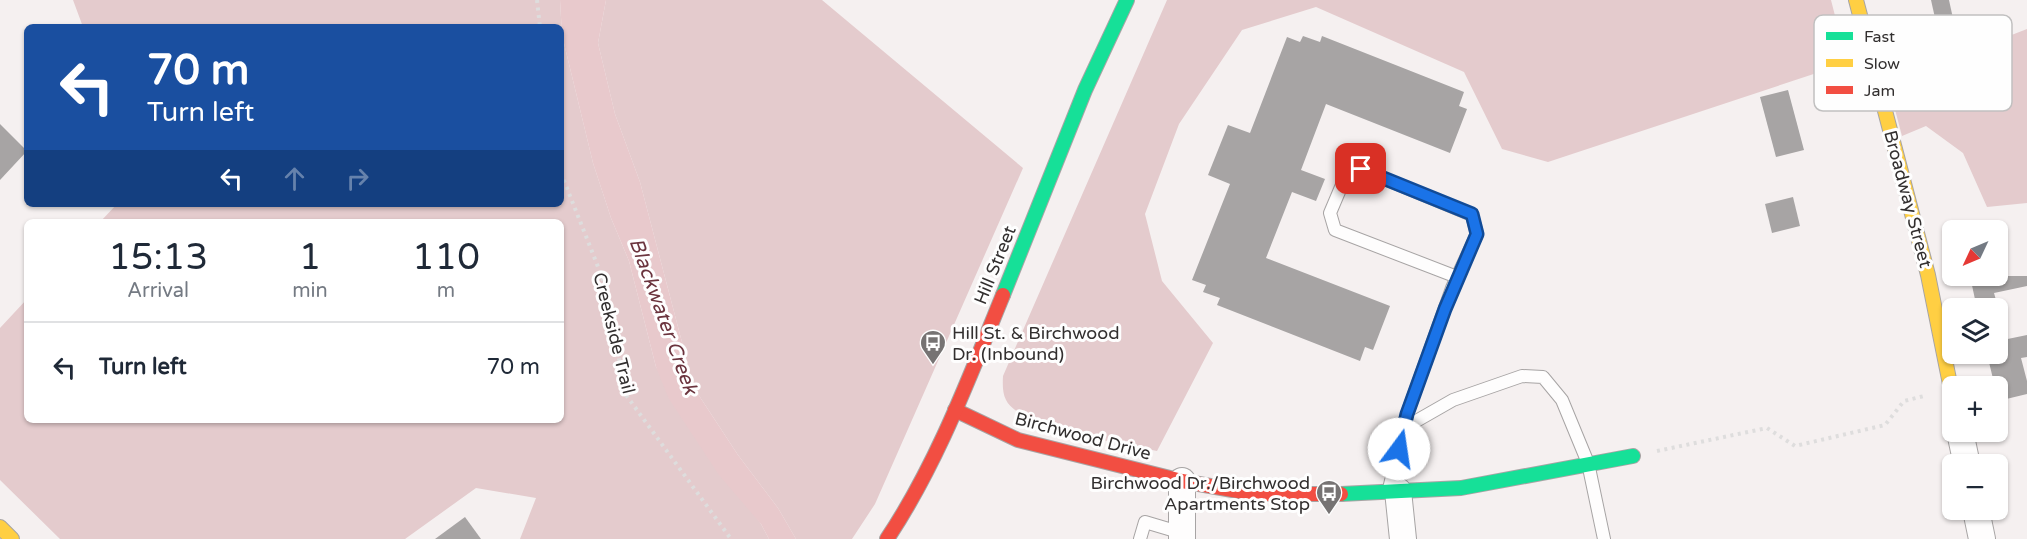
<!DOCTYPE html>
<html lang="en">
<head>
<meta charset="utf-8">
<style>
  body { margin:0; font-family:"Varela Round",sans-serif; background:#f6f6f7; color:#1f2937; height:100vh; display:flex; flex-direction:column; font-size:22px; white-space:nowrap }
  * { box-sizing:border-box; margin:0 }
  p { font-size:20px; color:#747a83 }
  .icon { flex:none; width:33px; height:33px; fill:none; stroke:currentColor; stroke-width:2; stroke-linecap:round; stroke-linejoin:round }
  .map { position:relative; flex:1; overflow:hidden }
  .details { position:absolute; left:24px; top:219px; width:540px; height:204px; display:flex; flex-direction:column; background:#fff; border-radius:9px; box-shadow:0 2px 4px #0004 }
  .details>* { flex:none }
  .guide { position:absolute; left:24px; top:24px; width:540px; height:183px; border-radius:9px; box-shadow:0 2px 4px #0004; background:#1a4fa0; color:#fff; overflow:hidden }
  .needle { width:39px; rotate:226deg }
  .tools { position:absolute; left:1942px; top:220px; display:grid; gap:12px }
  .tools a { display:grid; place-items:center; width:66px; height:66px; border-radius:9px; background:#fff; box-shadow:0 2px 4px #0004; font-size:30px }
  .pin { position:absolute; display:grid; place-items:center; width:51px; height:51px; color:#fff; margin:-26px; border-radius:12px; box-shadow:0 3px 9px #0006 }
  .me { position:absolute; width:66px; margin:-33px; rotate:14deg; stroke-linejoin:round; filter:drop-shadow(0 0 4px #0008) }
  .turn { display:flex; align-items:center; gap:21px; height:126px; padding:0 24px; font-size:27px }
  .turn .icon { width:78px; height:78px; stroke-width:2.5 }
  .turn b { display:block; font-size:42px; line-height:51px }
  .lanes { display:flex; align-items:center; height:57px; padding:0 24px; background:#0003; justify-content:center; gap:30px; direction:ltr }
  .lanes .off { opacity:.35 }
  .eta { display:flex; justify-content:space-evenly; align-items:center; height:102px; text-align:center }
  .eta b { font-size:36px; font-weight:600; line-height:42px }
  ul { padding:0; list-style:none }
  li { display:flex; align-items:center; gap:18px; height:90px; padding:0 24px; border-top:2px solid #e0e1e3 }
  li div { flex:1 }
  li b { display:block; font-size:22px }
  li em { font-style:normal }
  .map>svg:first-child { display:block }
</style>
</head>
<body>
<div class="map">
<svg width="2027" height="539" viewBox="0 0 2027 539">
  <rect width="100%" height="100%" fill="#f5f0f0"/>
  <!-- forest -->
  <g fill="#e4cbcd">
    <path d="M73 0H560L562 35 593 163 611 218 629 261 656 367 761 524 769 539H520L536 498 476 488 405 539H60L0 480V328L27 299V420H561V222H100L117 204H561V27H83Z"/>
    <path d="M606 0H822L1023 168 875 504 852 539H796L778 508 738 455 694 388 640 182 615 114 598 43Z"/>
    <path d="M1167 0H1831L1847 63 1548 162 1502 149 1464 72 1316 7 1242 30 1179 124 1145 214 1162 281 1213 343 1157 451 1103 440 1021 414C1004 404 1002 395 1003 376Z"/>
    <path d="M2027 29V203L1987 207 1963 153 1926 126 1902 136 1888 83Z"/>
  </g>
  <!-- water -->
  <path fill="#e8c9cc" d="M560 0H606L598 43 615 114 640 182 694 388 738 455 778 508 796 539H769L761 524 719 475 669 399 656 367 629 261 611 218 593 163 562 35Z"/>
  <!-- building -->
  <g fill="#a7a4a4">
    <path d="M1931 0H1949L1954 23 1937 27Z"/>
    <path d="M1303 36 1320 42 1322 36 1464 92 1459 106 1467 109 1450 153 1326 104 1301 170 1325 179 1316 201 1292 192 1266 258 1390 306 1373 350 1365 347 1360 361 1217 305 1220 298 1203 292 1206 285 1192 280 1230 184 1208 175 1228 125 1250 133 1287 37 1300 42Z"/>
    <path d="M1788 90 1804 150 1776 157 1760 97Z"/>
    <path d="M0 124 27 151 0 180Z"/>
    <path d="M1793 197 1800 226 1772 233 1765 204Z"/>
    <path d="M1970 276H2027V286L1994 293 1996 300 1976 304Z"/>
    <path d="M2027 335V357L2021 358 2027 381V394L1998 401V387H1995L1987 354H1998V341Z"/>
    <path d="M465 517 481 539H435Z"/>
  </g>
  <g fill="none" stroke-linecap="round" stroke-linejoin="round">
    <defs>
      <g id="lane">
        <path d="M1404 428 1453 400 1522 376 1543 377 1562 400 1588 463 1604 539"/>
        <path d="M1389 489 1407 414 1452 288 1477 234 1472 215 1361 169 1347 173 1330 213 1335 230 1457 277"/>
        <path d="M1140 539 1145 522 1182 533"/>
      </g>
      <g id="street">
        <path d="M1960 432 1967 465"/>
        <path d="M1398 491 1403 539"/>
        <path d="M1976 510 1982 539"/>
        <path d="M1182 539V481"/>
      </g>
      <g id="fast">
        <path d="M1003 295 1085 90 1127 0"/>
        <path d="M1341 494 1461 488 1633 456"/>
      </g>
      <g id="slow">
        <path d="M1856 0 1928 275 1953 399"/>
        <path d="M0 527 12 539"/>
      </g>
      <g id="jam">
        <path d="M955 410 1018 440 1182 481 1255 494H1341"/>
        <path d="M887 539C937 464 969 378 1003 295"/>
      </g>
    </defs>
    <!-- lane casing -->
    <use href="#lane" stroke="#a7a4a4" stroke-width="14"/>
    <!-- street casing -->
    <use href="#street" stroke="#a7a4a4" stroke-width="28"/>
    <!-- fast casing -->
    <use href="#fast" stroke="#a7a4a4" stroke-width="16"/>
    <!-- slow casing -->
    <use href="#slow" stroke="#a7a4a4" stroke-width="16"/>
    <!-- jam casing -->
    <use href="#jam" stroke="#a7a4a4" stroke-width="16"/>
    <!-- path -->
    <g stroke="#dedddd" stroke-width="4" stroke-dasharray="3 4.5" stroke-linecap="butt">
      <path d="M537 0 540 27"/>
      <path d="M561 173 604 282 626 395 731 539"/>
      <path d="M1657 451 1767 428 1795 446 1885 425 1904 401 1924 396"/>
    </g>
    <!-- lane -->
    <use href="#lane" stroke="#fefdfd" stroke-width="12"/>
    <!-- street -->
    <use href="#street" stroke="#fefdfd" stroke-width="26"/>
    <!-- fast -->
    <use href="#fast" stroke="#16e098" stroke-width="14"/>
    <!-- slow -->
    <use href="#slow" stroke="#ffcf43" stroke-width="14"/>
    <!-- jam -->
    <use href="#jam" stroke="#f24e42" stroke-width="14"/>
  </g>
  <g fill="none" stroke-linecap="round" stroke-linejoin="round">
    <defs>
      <path id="route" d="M1361 169 1472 214 1477 234 1445 309 1407 414 1399 449"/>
    </defs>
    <!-- route casing -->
    <use href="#route" stroke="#114b97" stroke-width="15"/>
    <!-- route -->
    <use href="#route" stroke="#1a73e8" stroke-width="10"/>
  </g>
  <!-- icons -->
  <defs>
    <symbol id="bus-pin" viewBox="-11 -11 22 30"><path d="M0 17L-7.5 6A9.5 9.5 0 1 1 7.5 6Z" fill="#767373" stroke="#fefefe"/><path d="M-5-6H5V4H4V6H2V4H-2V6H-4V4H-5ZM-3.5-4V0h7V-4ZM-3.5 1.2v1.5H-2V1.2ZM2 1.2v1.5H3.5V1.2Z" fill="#fff"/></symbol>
  </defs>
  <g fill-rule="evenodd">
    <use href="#bus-pin" x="918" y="328" width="30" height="40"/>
    <use href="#bus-pin" x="1314" y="478" width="30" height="40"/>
  </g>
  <g text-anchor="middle" stroke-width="6" stroke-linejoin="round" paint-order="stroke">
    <!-- street labels -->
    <g font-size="18" fill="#322f2f" stroke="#fefefe">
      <text transform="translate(1908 199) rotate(75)" y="6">Broadway Street</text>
      <text transform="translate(995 265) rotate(-68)" y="6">Hill Street</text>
      <text transform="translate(614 333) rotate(76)" y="6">Creekside Trail</text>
      <text transform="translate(1083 436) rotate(15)" y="6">Birchwood Drive</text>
    </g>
    <!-- poi labels -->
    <g font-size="18" fill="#322f2f" stroke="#fefefe" text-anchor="start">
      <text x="952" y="339">Hill St. &amp; Birchwood<tspan x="952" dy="21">Dr. (Inbound)</tspan></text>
      <text x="1310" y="489" text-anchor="end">Birchwood Dr./Birchwood<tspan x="1310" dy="21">Apartments Stop</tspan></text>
    </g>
    <!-- water labels -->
    <g font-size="20" font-style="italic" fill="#6b343e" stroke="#fefefe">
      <text transform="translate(664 316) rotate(70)" y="7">Blackwater Creek</text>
    </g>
  </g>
  <!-- legend -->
  <rect x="1814" y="15" width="198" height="96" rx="9" fill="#fefefe" stroke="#c1c0c0" stroke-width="1.5"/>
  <rect x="1826" y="32" width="27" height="8" fill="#16e098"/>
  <rect x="1826" y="59" width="27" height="8" fill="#ffcf43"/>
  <rect x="1826" y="86" width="27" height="8" fill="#f24e42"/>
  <g font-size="16" fill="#322f2f">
    <text x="1864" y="42">Fast</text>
    <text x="1864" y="69">Slow</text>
    <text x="1864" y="96">Jam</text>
  </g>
</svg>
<div class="tools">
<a><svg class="needle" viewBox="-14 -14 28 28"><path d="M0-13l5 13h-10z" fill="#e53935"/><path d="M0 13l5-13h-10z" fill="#747a83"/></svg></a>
<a><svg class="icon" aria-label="layers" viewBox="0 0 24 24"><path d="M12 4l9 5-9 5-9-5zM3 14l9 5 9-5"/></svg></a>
<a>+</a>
<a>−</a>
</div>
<div class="pin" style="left:1361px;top:169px;background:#d93025"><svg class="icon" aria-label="arrive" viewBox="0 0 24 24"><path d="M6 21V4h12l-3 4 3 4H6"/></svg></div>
<svg class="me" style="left:1399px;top:449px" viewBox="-20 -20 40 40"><circle r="19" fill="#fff"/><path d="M0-13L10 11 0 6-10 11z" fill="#1a73e8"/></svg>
<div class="guide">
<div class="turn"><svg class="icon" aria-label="left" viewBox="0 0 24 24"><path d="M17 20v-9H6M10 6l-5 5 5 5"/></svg><div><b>70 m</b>Turn left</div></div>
<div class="lanes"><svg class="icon" aria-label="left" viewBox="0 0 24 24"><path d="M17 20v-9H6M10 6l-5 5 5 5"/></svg><svg class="icon off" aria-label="ahead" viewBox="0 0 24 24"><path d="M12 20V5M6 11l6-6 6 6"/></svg><svg class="icon off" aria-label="right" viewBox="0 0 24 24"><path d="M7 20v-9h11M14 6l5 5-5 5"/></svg></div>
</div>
<section class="details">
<div class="eta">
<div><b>15:13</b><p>Arrival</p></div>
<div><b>1</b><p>min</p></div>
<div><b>110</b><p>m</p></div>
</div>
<ul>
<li><svg class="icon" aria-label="left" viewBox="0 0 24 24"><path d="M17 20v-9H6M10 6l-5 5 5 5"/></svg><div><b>Turn left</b></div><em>70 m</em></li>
</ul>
</section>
</div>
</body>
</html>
